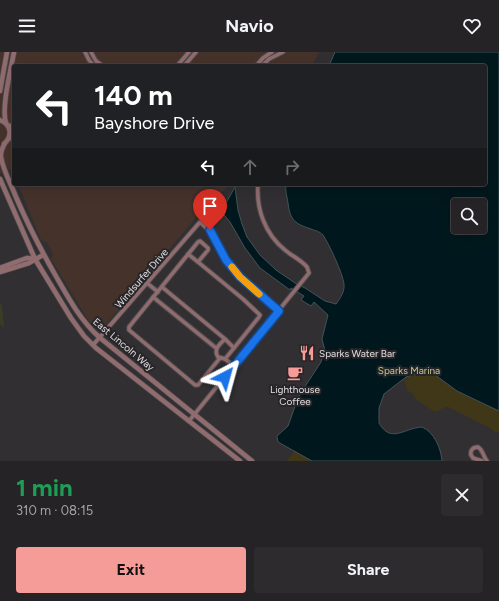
<!DOCTYPE html>
<html lang="en">
<head>
<meta charset="utf-8">
<style>
  body { margin:0; font-family:Figtree,sans-serif; background:#2d2b2e; color:#f1f3f6; height:100vh; display:flex; flex-direction:column; font-size:15px; white-space:nowrap }
  * { box-sizing:border-box; margin:0 }
  p { font-size:13px; color:#a3a4a7 }
  .icon { flex:none; width:22px; height:22px; fill:none; stroke:currentColor; stroke-width:2; stroke-linecap:round; stroke-linejoin:round }
  .map { position:relative; height:409px; overflow:hidden }
  .panel { display:flex; flex-direction:column; background:#252326; flex:1 }
  .panel>* { flex:none }
  .top-card { position:absolute; left:12px; top:12px; width:475px; height:122px; border-radius:4px; box-shadow:0 4px 16px #0002,0 0 0 1px #424043; background:#202124; color:#fff; overflow:hidden }
  .buttons { position:absolute; left:451px; top:146px; display:grid; gap:8px }
  .buttons a { display:grid; place-items:center; width:36px; height:36px; border-radius:4px; background:#252326; box-shadow:0 4px 16px #0002,0 0 0 1px #424043; font-size:20px }
  .pin { position:absolute; display:grid; place-items:center; width:34px; height:34px; color:#fff; margin:-41px -17px; border-radius:50% 50% 50% 0; rotate:-45deg; box-shadow:0 0 4px #0007 }
  .pin .icon { rotate:45deg }
  .me { position:absolute; width:44px; margin:-22px; rotate:39deg; stroke-linejoin:round; filter:drop-shadow(0 0 3px #0008) }
  .turn { display:flex; align-items:center; gap:14px; height:84px; padding:0 16px; font-size:18px }
  .turn .icon { width:52px; height:52px; stroke-width:2.5 }
  .turn b { display:block; font-size:28px; line-height:34px }
  .lanes { display:flex; align-items:center; height:38px; padding:0 16px; background:#0003; justify-content:center; gap:20px; direction:ltr }
  .lanes .off { opacity:.35 }
  .round { display:grid; place-items:center; flex:none; width:42px; height:42px; border-radius:4px; background:#2d2b2e }
  .head { display:flex; align-items:center; justify-content:space-between; height:68px; padding:0 16px }
  h1 { font-size:24px; font-weight:700; line-height:30px; color:#1e9e55 }
  .primary-button { display:flex; gap:8px; margin-top:auto; padding:8px 16px }
  .primary-button a { flex:1; height:46px; border-radius:4px; background:#f59b98; color:#111; font-size:16px; font-weight:700; line-height:46px; text-align:center }
  .primary-button a+a { background:#2d2b2e; color:#f1f3f6 }
  header { display:flex; justify-content:space-between; align-items:center; height:52px; padding:0 16px; background:#252326; font-size:18px; font-weight:700 }
  .map>svg:first-child { display:block }
</style>
</head>
<body>
<header><svg class="icon" aria-label="menu" viewBox="0 0 24 24"><path d="M4 6h16M4 12h16M4 18h16"/></svg>Navio<svg class="icon" aria-label="heart" viewBox="0 0 24 24"><path d="M12 20l-8-8c-3-5 5-10 8-4 3-6 11-1 8 4z"/></svg></header>
<div class="map">
<svg width="499" height="409" viewBox="0 0 499 409">
  <rect width="100%" height="100%" fill="#312f32"/>
  <!-- commercial -->
  <g fill="#45322b">
    <path d="M0 0H319L312 14H14V123L11 117 0 122Z"/>
    <path d="M18 132H229L201 165 198 163 103 276 98 278 90 271 51 207 53 202 47 190H44L41 188Z"/>
  </g>
  <!-- green -->
  <path fill="#393d25" d="M1 251 2 254 4 276 0 272V252Z"/>
  <!-- sand -->
  <g fill="#3f3717">
    <path d="M422 320C440 319 454 337 468 345 478 350 489 354 499 359V379L496 381 490 376 448 355C442 355 440 359 435 360L415 347 413 342 407 338 404 327Z"/>
    <path d="M295 398 312 409H287Z"/>
  </g>
  <!-- water -->
  <path fill="#00181d" stroke="#435358" fill-rule="evenodd" d="M335 0H499V359L457 339 434 322 427 320H422L406 325 384 342 379 356V371C391 392 404 376 422 375 434 380 441 396 442 409H312L278 390 277 385V384L288 374 298 346 306 333 321 310 325 299 322 287 328 263 314 250 311 254 301 248 304 244 291 236 290 238 260 216 245 196 230 170 225 164 213 153 219 146 226 151 235 135 238 158 242 172 247 185 260 203 276 218 295 231 305 236 325 249 336 252C340 247 345 239 344 232 343 222 329 192 323 183 319 179 316 179 311 177 295 172 290 168 288 151 287 144 285 139 286 132H485V14H329ZM458 153H480V175H458Z"/>
  <g fill="none" stroke-linecap="round" stroke-linejoin="round">
    <defs>
      <g id="minor">
        <path d="M85 0 89 8 94 14"/>
        <path d="M91 0 96 9 103 14"/>
        <path d="M177 14 189 0"/>
        <path d="M184 14 196 0"/>
        <path d="M256 14 263 6 272 0"/>
        <path d="M262 14 269 7 283 0"/>
        <path d="M7 72 14 76"/>
        <path d="M7 88 14 85"/>
        <path d="M188 202 198 210"/>
        <path d="M147 231 158 240"/>
        <path d="M162 235 225 287"/>
        <path d="M153 245 216 296"/>
        <path d="M93 293 200 170C217 184 220 201 233 217 246 233 264 246 279 259"/>
        <path d="M220 306 198 333H195L129 278V275L133 270 198 190 200 189 208 196V198L198 210 243 247 260 263 259 265 234 296"/>
        <path d="M225 307 218 305C213 297 220 292 225 287L234 296 225 307 234 314"/>
        <path d="M189 369 309 221 307 215C301 208 292 204 285 198 265 182 256 157 258 132"/>
        <path d="M482 409 473 406 471 403C470 398 473 395 478 395 483 398 483 404 487 409"/>
      </g>
      <g id="tertiary">
        <path d="M0 39 7 0"/>
        <path d="M0 68C11 72 13 84 4 92"/>
        <path d="M6 71C1 56 11 17 14 0"/>
        <path d="M5 91C3 95 0 99 1 105 3 118 11 132 16 145 28 173 42 200 57 226 69 247 81 269 99 285L252 409"/>
        <path d="M0 127 35 207 71 266 84 284 96 296 240 409"/>
        <path d="M0 216 27 206 35 207"/>
        <path d="M0 220 29 211 43 203"/>
      </g>
    </defs>
    <!-- minor casing -->
    <use href="#minor" stroke="#4d4b4e" stroke-width="5.5"/>
    <!-- tertiary casing -->
    <use href="#tertiary" stroke="#4d4b4e" stroke-width="6"/>
    <!-- minor -->
    <use href="#minor" stroke="#916c6f" stroke-width="3.5"/>
    <!-- tertiary -->
    <use href="#tertiary" stroke="#916c6f" stroke-width="4.5"/>
  </g>
  <g fill="none" stroke-linecap="round" stroke-linejoin="round">
    <defs>
      <path id="route" d="M210 178 226 208 240 225 279 259 225 325"/>
    </defs>
    <!-- route casing -->
    <use href="#route" stroke="#114b97" stroke-width="10"/>
    <!-- route -->
    <use href="#route" stroke="#1a73e8" stroke-width="7"/>
    <!-- slow -->
    <path stroke="#f59e0b" stroke-width="7" d="M232 215 240 225 259 242"/>
  </g>
  <!-- icons -->
  <defs>
    <symbol id="restaurant-bare" viewBox="-9 -9 18 18"><path d="M-5-6h1v4h1v-4h1v4h1v-4h1v5L-1.5 .5V6h-2V.5L-5-1ZM5-6V6H3V1.5H1.5Q1.5-4 5-6Z" fill="#f59b98" stroke="#272528" stroke-width="2.5" paint-order="stroke"/></symbol>
    <symbol id="cafe-bare" viewBox="-9 -9 18 18"><path d="M-5.5-4.5H6V0H3Q3 3.5 0 3.5H-2.5Q-5.5 3.5-5.5 0ZM3-3.2v2h1.7v-2ZM-6 4.5H4V6H-6Z" fill="#f59b98" stroke="#272528" stroke-width="2.5" paint-order="stroke"/></symbol>
  </defs>
  <g fill-rule="evenodd">
    <use href="#restaurant-bare" x="296" y="290" width="22" height="22"/>
    <use href="#cafe-bare" x="284" y="310" width="22" height="22"/>
  </g>
  <g text-anchor="middle" stroke-width="4" stroke-linejoin="round" paint-order="stroke">
    <!-- street labels -->
    <g font-size="10" fill="#e0dee0" stroke="#272528">
      <text transform="translate(141 226) rotate(-49)" y="4">Windsurfer Drive</text>
      <text transform="translate(124 292) rotate(40)" y="4">East Lincoln Way</text>
    </g>
    <!-- poi labels -->
    <g font-size="10" fill="#e0dee0" stroke="#272528" text-anchor="start">
      <text x="319" y="305">Sparks Water Bar</text>
      <text x="295" y="341" text-anchor="middle">Lighthouse<tspan x="295" dy="12">Coffee</tspan></text>
    </g>
    <!-- park labels -->
    <g font-size="10" fill="#c0ca93" stroke="#272528">
      <text x="409" y="322">Sparks Marina</text>
    </g>
  </g>
</svg>
<div class="buttons">
<a><svg class="icon" aria-label="search" viewBox="0 0 24 24"><circle cx="10" cy="10" r="6"/><path d="M15 15l6 6"/></svg></a>
</div>
<div class="pin" style="left:210px;top:178px;background:#d93025"><svg class="icon" aria-label="arrive" viewBox="0 0 24 24"><path d="M6 21V4h12l-3 4 3 4H6"/></svg></div>
<svg class="me" style="left:225px;top:325px" viewBox="-20 -20 40 40"><path d="M0-17L14 15 0 8-14 15z" fill="#1a73e8" stroke="#fff" stroke-width="4"/></svg>
<div class="top-card">
<div class="turn"><svg class="icon" aria-label="left" viewBox="0 0 24 24"><path d="M17 20v-9H6M10 6l-5 5 5 5"/></svg><div><b>140 m</b>Bayshore Drive</div></div>
<div class="lanes"><svg class="icon" aria-label="left" viewBox="0 0 24 24"><path d="M17 20v-9H6M10 6l-5 5 5 5"/></svg><svg class="icon off" aria-label="ahead" viewBox="0 0 24 24"><path d="M12 20V5M6 11l6-6 6 6"/></svg><svg class="icon off" aria-label="right" viewBox="0 0 24 24"><path d="M7 20v-9h11M14 6l5 5-5 5"/></svg></div>
</div>
</div>
<section class="panel">
<div class="head"><div><h1>1 min</h1><p>310 m · 08:15</p></div><a class="round"><svg class="icon" aria-label="close" viewBox="0 0 24 24"><path d="M6 6l12 12M18 6L6 18"/></svg></a></div>
<div class="primary-button"><a>Exit</a><a>Share</a></div>
</section>
</body>
</html>
